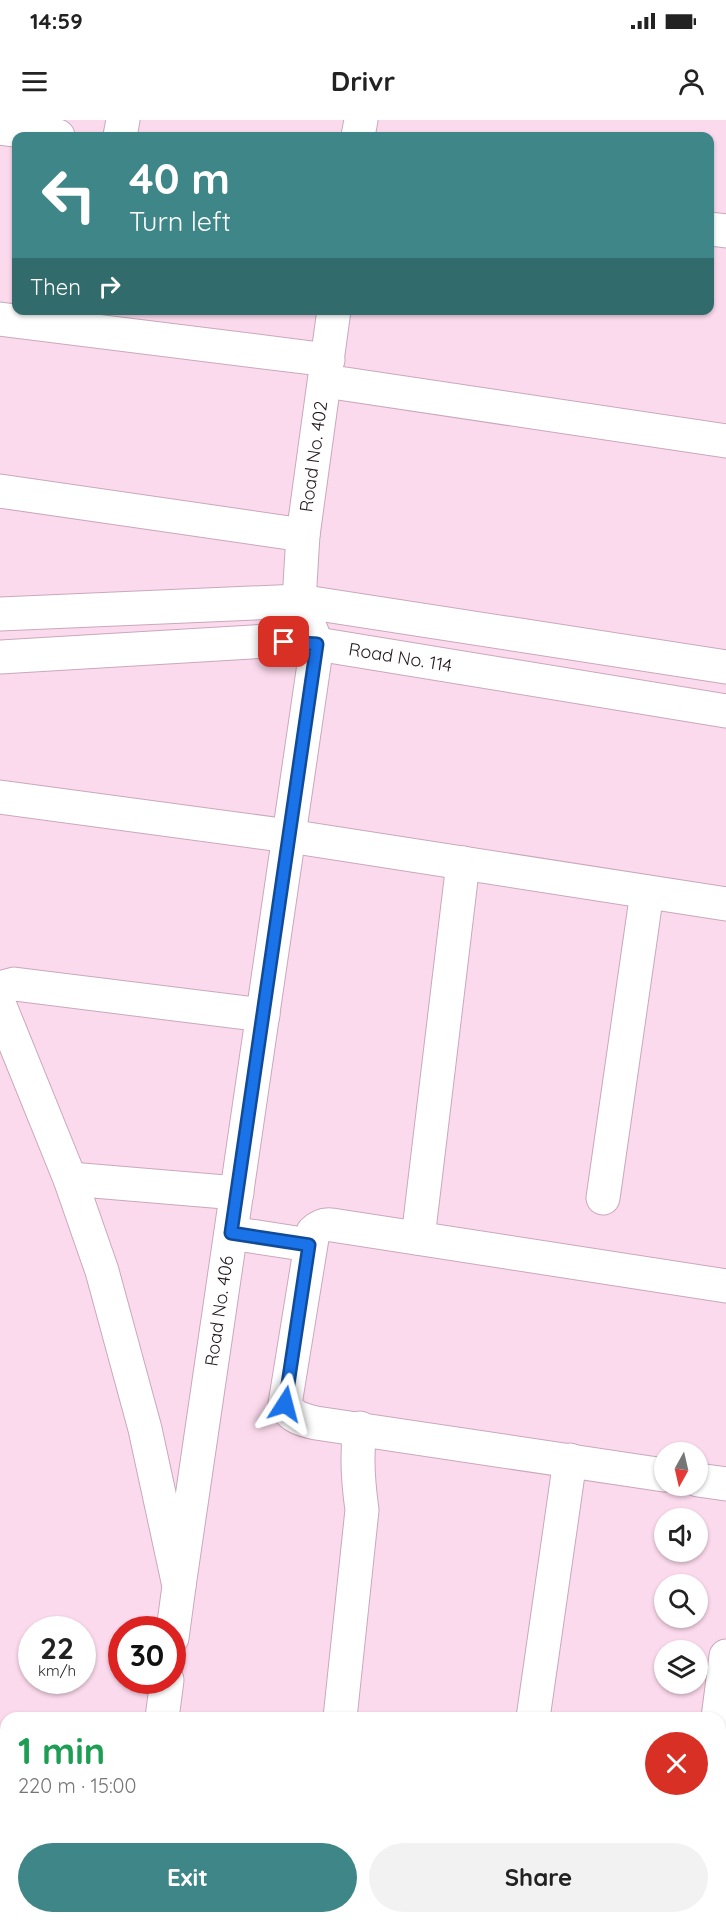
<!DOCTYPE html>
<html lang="en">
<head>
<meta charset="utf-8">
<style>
  body { margin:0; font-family:Quicksand,sans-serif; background:#f2f2f2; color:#222; height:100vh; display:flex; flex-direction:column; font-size:22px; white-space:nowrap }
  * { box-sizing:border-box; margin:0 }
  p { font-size:20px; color:#767676 }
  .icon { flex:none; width:33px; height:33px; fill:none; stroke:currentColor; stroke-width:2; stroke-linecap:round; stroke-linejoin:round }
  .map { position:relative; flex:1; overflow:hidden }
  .drawer { position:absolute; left:0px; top:1592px; width:726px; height:212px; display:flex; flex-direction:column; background:#fff; border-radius:18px 18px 0 0; box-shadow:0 2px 4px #0004 }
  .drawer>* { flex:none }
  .guide { position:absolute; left:12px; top:12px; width:702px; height:183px; border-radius:12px; box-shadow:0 2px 4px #0004; background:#3e8688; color:#fff; overflow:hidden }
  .needle { width:39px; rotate:188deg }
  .fabs { position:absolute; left:654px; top:1322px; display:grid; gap:12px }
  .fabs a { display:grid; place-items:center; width:54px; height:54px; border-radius:50%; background:#fff; box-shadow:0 2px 4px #0004; font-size:30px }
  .speed { position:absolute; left:18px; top:1496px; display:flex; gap:12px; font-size:30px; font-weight:700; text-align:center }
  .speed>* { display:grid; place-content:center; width:78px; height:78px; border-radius:50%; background:#fff; box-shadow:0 2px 4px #0004; line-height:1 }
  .speed small { font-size:15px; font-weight:400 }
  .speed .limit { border:9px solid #d22; background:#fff; color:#111 }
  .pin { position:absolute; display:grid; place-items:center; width:51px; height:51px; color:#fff; margin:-26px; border-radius:12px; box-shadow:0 3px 9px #0006 }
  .me { position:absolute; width:66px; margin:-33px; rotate:9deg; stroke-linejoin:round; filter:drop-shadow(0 0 4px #0008) }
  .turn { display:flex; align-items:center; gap:21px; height:126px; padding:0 18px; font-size:27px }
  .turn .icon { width:78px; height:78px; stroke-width:2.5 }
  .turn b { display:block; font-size:42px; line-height:51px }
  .then { display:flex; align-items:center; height:57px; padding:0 18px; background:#0003; gap:12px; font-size:22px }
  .round { display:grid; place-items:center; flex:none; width:63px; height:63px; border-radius:32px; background:#f2f2f2 }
  .head { display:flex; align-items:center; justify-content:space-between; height:102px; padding:0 18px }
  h1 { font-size:36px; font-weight:700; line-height:45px; color:#1e9e55 }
  .button { display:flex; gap:12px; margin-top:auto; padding:12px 18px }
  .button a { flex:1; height:69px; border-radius:36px; background:#3e8688; color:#fff; font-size:24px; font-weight:700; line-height:69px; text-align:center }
  .button a+a { background:#f2f2f2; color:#222 }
  .status { display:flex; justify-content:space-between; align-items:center; height:42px; padding:0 30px; background:#fff; direction:ltr }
  .status svg { height:16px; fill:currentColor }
  header { display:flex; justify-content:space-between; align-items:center; height:78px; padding:0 18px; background:#fff; font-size:27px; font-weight:700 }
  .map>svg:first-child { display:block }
</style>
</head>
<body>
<div class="status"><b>14:59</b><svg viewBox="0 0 49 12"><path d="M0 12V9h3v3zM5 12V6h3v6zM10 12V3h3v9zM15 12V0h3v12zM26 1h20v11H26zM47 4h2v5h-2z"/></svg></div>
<header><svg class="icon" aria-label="menu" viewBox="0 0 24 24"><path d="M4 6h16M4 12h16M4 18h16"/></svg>Drivr<svg class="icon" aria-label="person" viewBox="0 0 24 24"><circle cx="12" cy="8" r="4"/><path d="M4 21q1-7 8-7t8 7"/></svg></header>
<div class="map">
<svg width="726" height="1802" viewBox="0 0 726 1802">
  <rect width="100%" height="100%" fill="#fcdaed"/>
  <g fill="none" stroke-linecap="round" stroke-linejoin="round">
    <defs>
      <g id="minor">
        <path d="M0 8 58 16"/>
        <path d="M120 16 123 0"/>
        <path d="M358 16 361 0"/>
        <path d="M710 109 726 111"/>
        <path d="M0 199 328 240"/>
        <path d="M325 261 726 321"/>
        <path d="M0 371 303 415"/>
        <path d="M0 494 299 481 726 547"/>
        <path id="s1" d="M0 537 267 521 317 524 726 591"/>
        <path d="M0 677 289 716 726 784"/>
        <path d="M0 868 14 864 263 895"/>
        <path d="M0 886 70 1059 102 1151 145 1309 179 1466 172 1518"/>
        <path d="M70 1059 237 1073"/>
        <path d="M603 1078 647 772"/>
        <path d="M231 1113 309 1125"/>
        <path d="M418 1118 463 743"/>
        <path d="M664 1355 316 1303C303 1300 290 1297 285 1284L313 1112C319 1106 324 1104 332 1105L726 1166"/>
        <path d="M698 1360 726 1364"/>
        <path id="s2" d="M179 1466 317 524 299 481 303 415 334 190"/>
        <path d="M162 1598 167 1560"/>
        <path d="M340 1598 362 1390C358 1362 356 1336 360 1308"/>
        <path d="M533 1598 570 1340"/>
        <path d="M718 1598 726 1536"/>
        <path d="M720 1750H726"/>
        <path d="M133 1802V1797"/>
      </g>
    </defs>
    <!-- minor casing -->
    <use href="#minor" stroke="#caa8bb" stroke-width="35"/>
    <!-- minor -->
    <use href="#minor" stroke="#fff" stroke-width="33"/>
  </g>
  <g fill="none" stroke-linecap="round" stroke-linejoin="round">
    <defs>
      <path id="route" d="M284 522 317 524 231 1113 309 1125 285 1284"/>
    </defs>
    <!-- route casing -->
    <use href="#route" stroke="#114b97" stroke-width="15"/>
    <!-- route -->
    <use href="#route" stroke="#1a73e8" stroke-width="10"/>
  </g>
  <g text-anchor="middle" stroke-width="6" stroke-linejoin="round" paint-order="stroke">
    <!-- street labels -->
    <g font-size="18" fill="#22161d" stroke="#fcdaed">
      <text dy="6" stroke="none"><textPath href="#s2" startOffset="1144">Road No. 402</textPath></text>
      <text dy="6" stroke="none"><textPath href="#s1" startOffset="402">Road No. 114</textPath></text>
      <text dy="6" stroke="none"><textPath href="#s2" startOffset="278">Road No. 406</textPath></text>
    </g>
  </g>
</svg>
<div class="fabs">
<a><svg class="needle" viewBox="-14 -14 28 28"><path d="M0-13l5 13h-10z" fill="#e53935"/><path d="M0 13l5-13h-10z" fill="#767676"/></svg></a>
<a><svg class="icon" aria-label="sound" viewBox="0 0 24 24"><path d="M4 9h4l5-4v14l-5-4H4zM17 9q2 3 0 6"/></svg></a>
<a><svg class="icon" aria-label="search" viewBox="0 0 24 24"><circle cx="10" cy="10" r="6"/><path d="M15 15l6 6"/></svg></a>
<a><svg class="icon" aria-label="layers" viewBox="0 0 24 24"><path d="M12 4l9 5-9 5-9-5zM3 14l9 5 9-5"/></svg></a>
</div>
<div class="speed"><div>22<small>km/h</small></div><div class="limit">30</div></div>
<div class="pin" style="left:284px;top:522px;background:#d93025"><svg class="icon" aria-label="arrive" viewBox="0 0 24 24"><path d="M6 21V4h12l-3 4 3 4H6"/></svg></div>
<svg class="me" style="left:285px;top:1284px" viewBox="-20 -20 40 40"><path d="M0-17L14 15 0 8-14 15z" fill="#1a73e8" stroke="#fff" stroke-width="4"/></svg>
<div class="guide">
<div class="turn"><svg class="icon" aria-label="left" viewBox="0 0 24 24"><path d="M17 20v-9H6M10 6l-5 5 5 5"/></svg><div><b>40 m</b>Turn left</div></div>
<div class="then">Then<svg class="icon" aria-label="right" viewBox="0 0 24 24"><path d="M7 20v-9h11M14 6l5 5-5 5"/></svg></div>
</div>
<section class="drawer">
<div class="head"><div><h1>1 min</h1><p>220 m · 15:00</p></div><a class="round" style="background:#d93025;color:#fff"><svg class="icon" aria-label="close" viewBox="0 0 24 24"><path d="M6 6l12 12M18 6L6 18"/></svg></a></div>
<div class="button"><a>Exit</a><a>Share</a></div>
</section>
</div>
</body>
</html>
